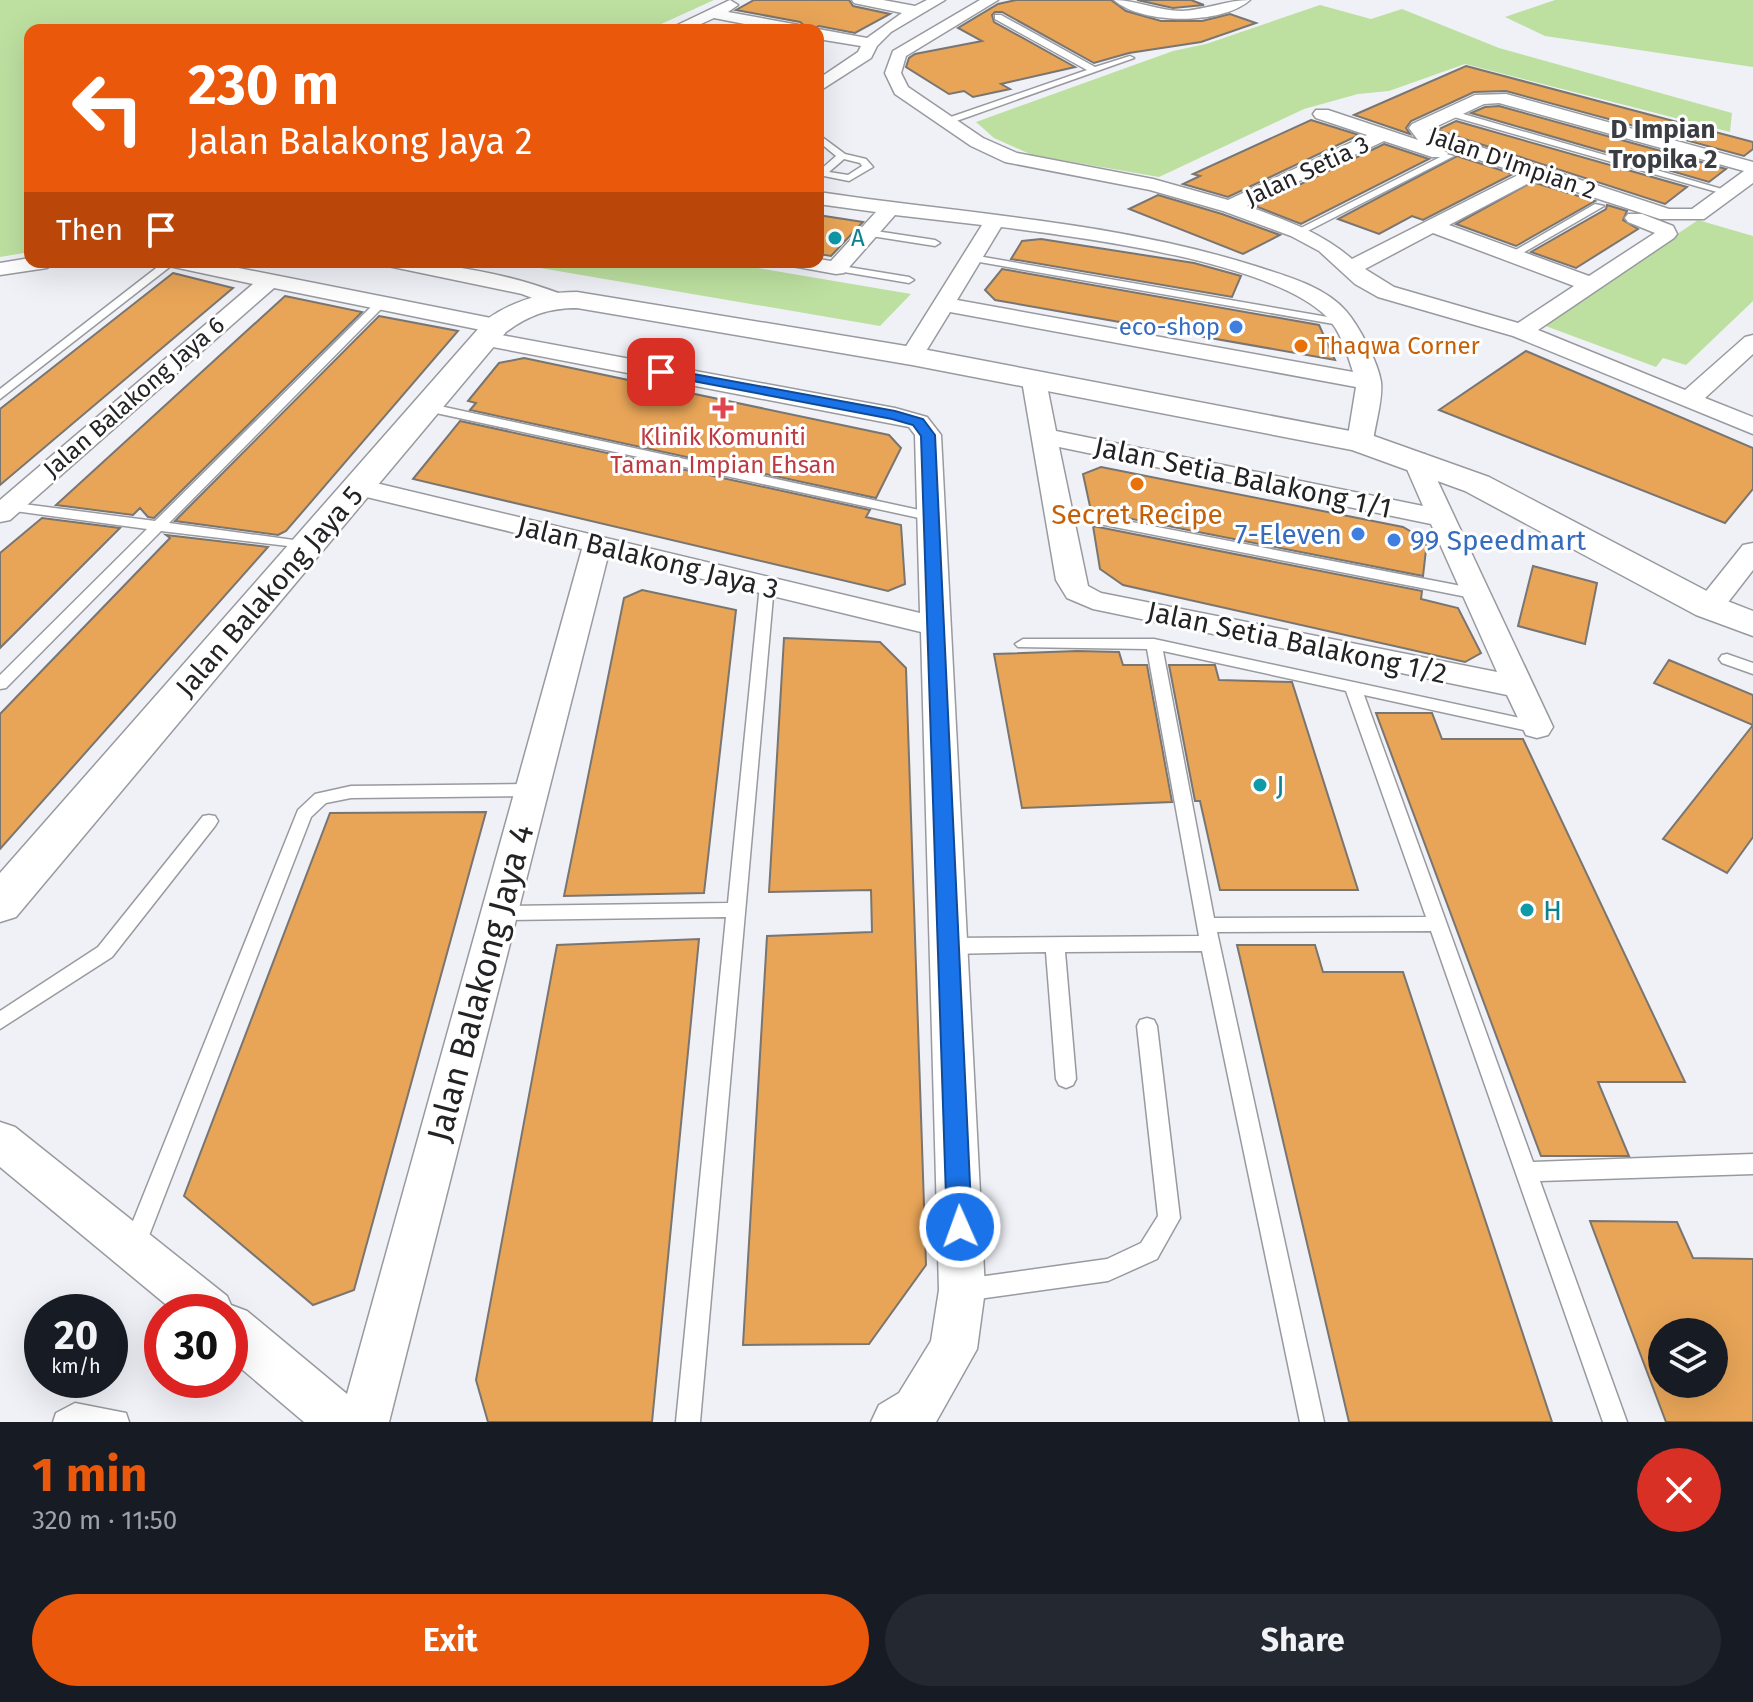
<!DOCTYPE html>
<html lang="en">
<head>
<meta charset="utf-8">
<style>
  body { margin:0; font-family:"Fira Sans",sans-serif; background:#242831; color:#f1f3f6; height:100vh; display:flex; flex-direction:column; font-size:30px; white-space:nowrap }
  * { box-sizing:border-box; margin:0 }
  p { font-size:26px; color:#9ea1a6 }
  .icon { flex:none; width:44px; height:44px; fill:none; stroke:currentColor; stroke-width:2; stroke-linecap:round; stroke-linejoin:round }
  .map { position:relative; height:1422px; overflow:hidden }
  .panel { display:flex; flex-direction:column; background:#171b24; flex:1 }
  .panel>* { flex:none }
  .banner { position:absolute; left:24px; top:24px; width:800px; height:244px; border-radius:16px; box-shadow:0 8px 32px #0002; background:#ea580c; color:#fff; overflow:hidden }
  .buttons { position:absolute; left:1648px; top:1318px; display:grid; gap:16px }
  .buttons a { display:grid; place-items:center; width:80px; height:80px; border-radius:50%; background:#171b24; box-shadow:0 8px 32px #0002; font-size:40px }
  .speed { position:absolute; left:24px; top:1294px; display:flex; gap:16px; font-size:40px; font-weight:700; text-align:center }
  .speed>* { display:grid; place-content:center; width:104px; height:104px; border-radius:50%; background:#171b24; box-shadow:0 8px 32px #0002; line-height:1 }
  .speed small { font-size:20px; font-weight:400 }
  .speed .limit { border:12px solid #d22; background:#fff; color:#111 }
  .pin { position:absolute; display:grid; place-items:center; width:68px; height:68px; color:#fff; margin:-34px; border-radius:16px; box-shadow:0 4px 12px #0006 }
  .me { position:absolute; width:88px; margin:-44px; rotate:358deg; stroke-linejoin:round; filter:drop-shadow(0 0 6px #0008) }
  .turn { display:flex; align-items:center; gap:28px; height:168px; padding:0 32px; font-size:36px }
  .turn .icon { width:104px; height:104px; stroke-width:2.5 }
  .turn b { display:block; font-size:56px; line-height:68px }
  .then { display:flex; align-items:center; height:76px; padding:0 32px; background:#0003; gap:16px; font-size:30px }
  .round { display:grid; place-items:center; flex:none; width:84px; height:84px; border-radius:42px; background:#242831 }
  .summary { display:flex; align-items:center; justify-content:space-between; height:136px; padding:0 32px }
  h1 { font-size:48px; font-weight:700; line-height:60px; color:#ea580c }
  .button { display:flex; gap:16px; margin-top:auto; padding:16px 32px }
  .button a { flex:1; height:92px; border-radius:48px; background:#ea580c; color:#fff; font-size:32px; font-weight:700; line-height:92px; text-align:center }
  .button a+a { background:#242831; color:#f1f3f6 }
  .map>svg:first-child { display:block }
</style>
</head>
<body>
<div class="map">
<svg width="1753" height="1422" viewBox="0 0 1753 1422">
  <rect width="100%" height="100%" fill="#eff1f7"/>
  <!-- green -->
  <g fill="#bde0a0">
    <path d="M0 0H714L648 30H30V252L0 257Z"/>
    <path d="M1555 0H1753V67L1545 36 1505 17Z"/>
    <path d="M1320 5 1371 19 1402 9 1499 48 1732 113 1730 132 1465 64 1389 91 1358 94 1304 109 1159 177 1032 155 994 138 976 122 1173 51 1206 44Z"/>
    <path d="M1698 220 1753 236V301L1686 365 1663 358 1656 367 1543 325Z"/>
    <path d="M505 262H723L911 294 880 326Z"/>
  </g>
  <!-- building -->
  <g fill="#e8a558" stroke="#797571" stroke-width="2" fill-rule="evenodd">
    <path d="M754 0H849L853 6 890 14 855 33 819 26 810 30 800 22 736 10Z"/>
    <path d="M1016 0H1111L1126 11 1161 21H1202L1230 14 1256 23 1201 42 1129 53 1094 63 1002 12H995L992 15 994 22 1075 67 1001 84 1010 89 973 97 964 91 949 94 906 67 909 58 915 54 982 41 958 28 998 4Z"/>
    <path d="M1137 0H1191L1204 5 1173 8Z"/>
    <path d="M1466 66 1753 142V149L1744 156 1506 91 1474 92 1411 121 1406 128 1410 134 1354 115Z"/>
    <path d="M1499 106 1726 169 1709 182 1471 113 1485 107Z"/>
    <path d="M1311 120 1359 135 1228 197 1183 184 1200 176 1193 174Z"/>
    <path d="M1456 121 1687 187 1665 204 1437 130Z"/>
    <path d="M1384 144 1429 159 1301 224 1255 206Z"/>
    <path d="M1457 156 1513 174 1423 220 1412 216 1379 234 1338 219Z"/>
    <path d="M1532 182 1595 201 1516 246 1456 224Z"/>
    <path d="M1158 195 1222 214 1280 235 1243 254 1129 209Z"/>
    <path d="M1607 205 1627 211 1623 220 1638 229 1576 268 1531 252 1606 209Z"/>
    <path d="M818 215 863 222 831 256 818 254Z"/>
    <path d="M1041 239 1194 263 1241 276 1232 297 1011 259 1022 241Z"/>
    <path d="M1002 269 1319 325 1335 360 995 300 985 290Z"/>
    <path d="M173 273 233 288 0 485V409Z"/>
    <path d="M285 296 362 312 154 518 148 517 140 508 133 515 56 505Z"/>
    <path d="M379 316 458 331 286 531 278 535 175 521Z"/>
    <path d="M1526 351 1753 448V489L1725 523 1439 410Z"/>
    <path d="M524 358 889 435 901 448 876 498 470 410 476 403 468 401 499 363Z"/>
    <path d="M460 421 870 510 866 517 901 525 905 584 888 591 413 479Z"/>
    <path d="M1101 467 1403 527 1427 541 1423 576 1091 511 1083 474Z"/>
    <path d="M42 518 120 528 0 648V553Z"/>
    <path d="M1093 526 1422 591 1421 599 1458 608 1481 653 1465 662 1123 585 1100 569Z"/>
    <path d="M166 535 268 547 0 849V714L170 538Z"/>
    <path d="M1533 566 1597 583 1585 644 1518 626Z"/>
    <path d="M642 590 736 610 704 893 564 896 624 598Z"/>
    <path d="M784 638 880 642 906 668 926 1265 869 1344 743 1345 767 936 872 932 871 890 769 892Z"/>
    <path d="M1077 651 1119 652 1123 665H1147L1172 802 1022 808 994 654Z"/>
    <path d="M1669 660 1753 695V837L1727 873 1663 839 1753 725 1654 683Z"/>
    <path d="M1169 665H1215L1219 680 1292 682 1358 890H1220L1200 801H1195Z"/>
    <path d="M1376 713H1432L1442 739H1523L1685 1082H1598L1629 1156H1541Z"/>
    <path d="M486 812 354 1290 313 1305 184 1196 330 813Z"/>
    <path d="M699 939 652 1422H488L476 1380 557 945Z"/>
    <path d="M1237 945H1315L1323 972H1403L1552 1422H1349Z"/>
    <path d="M1590 1221 1677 1222 1693 1258 1753 1259V1422H1666ZM1662 1332H1714V1384H1662Z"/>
  </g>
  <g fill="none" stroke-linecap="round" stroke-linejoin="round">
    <defs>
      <g id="service">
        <path d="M995 15H1001L1095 67 1130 56 1134 58 948 124H942V120L1087 70 995 19Z"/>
        <path d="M1447 111H1453L1732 192 1724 194 1447 115Z"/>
        <path d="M818 134 845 154 866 159 873 167 849 181 819 175V171L836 156 818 141ZM844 159 860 163 862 166 848 175 829 172Z"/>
        <path d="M1446 154 1454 156 1302 234 1293 232Z"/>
        <path d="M1595 204 1604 206 1516 257 1507 255Z"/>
        <path d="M869 230 935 240 940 243 935 246 865 235V231Z"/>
        <path d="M972 255 1345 320 1351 323 1345 326 968 260 967 258Z"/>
        <path d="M164 262H176L0 399V389Z"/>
        <path d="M836 265 909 277 914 280 909 283 832 270V266Z"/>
        <path d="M377 301 387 303 169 523 308 542 313 543 315 546 313 549 161 531 6 688 0 689V675L147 529 0 509V501L155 521Z"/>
        <path d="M426 403 933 513 940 517 933 521 422 410V404Z"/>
        <path d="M1059 508 1477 589 1484 594 1477 599 1054 515V509Z"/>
        <path d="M767 581 774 585 700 1422H676L726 917 499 920 492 918 490 913 492 908 499 906 728 903 760 585Z"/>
        <path d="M1023 639H1154L1543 723 1545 727 1543 731 1537 733 1364 695 1533 1162 1753 1154V1174L1540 1181 1627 1422H1603L1431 931 1217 932 1324 1422H1300L1202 951 1065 952 1076 1079 1073 1085 1066 1088 1059 1085 1056 1079 1046 952 948 954 941 951 939 946 941 941 948 938 1199 936 1147 649 1018 647 1015 644ZM1163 651 1346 691 1426 917 1214 918Z"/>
        <path d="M1727 654 1753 663V674L1722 663 1719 659 1722 655Z"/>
        <path d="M531 784 537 786 539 790 537 794 531 796 351 798 326 803 311 817 145 1246 142 1254 134 1257 126 1254 123 1246 298 810 315 794 351 786Z"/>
        <path d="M209 815 215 816 218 821 215 826 112 957 0 1029V1011L98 947 203 816Z"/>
        <path d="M1147 1018 1154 1020 1157 1026 1180 1218 1157 1259 1108 1281 964 1301 956 1298 953 1290 956 1282 964 1279 1107 1259 1141 1243 1158 1216 1137 1026 1140 1020Z"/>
        <path d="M75 1403 126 1413 129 1422H53L56 1413Z"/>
      </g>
      <g id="minor">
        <path d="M730 0 738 5 728 12 799 25 807 30H775L714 18 688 30H667Z"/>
        <path d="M852 0H883L915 6 927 0H945L891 32 877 46 871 58 818 92V79L858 52 861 46 818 39V30H815L818 29 867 38 902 13 854 3Z"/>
        <path d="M980 0H998L906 56 901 73 908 87 983 138 1017 153 1153 179 1228 200 1367 135 1316 118 1313 114 1316 110H1328L1418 140 1409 128 1412 124 1475 95 1506 94 1753 162V183L1704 219H1660L1433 145 1448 153 1446 157H1432L1384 141 1247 206C1285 220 1321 232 1352 259L1520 174 1530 180 1527 184 1449 225 1589 276 1655 233 1628 222 1625 218 1628 214H1642L1673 226 1677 234 1674 238 1538 330 1685 390 1745 337 1753 335V354L1705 398 1753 417V434L1513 336 1378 297 1355 284 1319 251 1291 236 1223 211 1150 190 1005 162 971 146 895 94 885 73 893 51ZM1499 103 1744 171 1692 209H1669L1429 130 1484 104ZM1433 233 1574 286 1518 323 1394 287 1365 269Z"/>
        <path d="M1114 0C1137 0 1158 11 1182 11 1206 10 1226 0 1250 0 1222 25 1142 25 1114 0Z"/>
        <path d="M818 192C964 214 1113 221 1255 266 1286 276 1324 286 1346 311 1359 326 1378 362 1381 382 1383 400 1375 424 1373 442L1369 447H1351L1347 442 1356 387 950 312 920 361H904L900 356 982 225 895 215 844 273 836 274 792 266 788 262H818V259L831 261 876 212 818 204ZM1001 227C1080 237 1271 261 1327 317 1341 332 1347 353 1353 372L957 300Z"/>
        <path d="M30 258V262H58L47 268 0 275V263Z"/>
        <path d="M165 262H208L496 319 504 321 507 326 504 331 496 333 274 288 10 520 0 522V500L253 284 169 266Z"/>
        <path d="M384 262C443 262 506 273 561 294L564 299 553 306 522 294 388 266Z"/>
        <path d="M485 332 895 408 927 417 941 435 985 1290 977 1349 936 1422H871L879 1405 899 1393 931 1341 939 1290 921 632 608 556 389 1422H304L230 1359V1312H175L0 1167V1122L15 1127 227 1296 231 1305 247 1311 347 1394 582 549 350 493 346 487 350 481 359 479 920 613 915 435 909 427 477 344 473 339 477 334Z"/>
        <path d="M1034 374 1043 376 1046 381 1056 431 1423 506 1403 460 1407 454H1425L1553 727 1548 735 1537 738 1526 735 1507 695 1093 609 1067 598 1056 580 1022 381 1025 376ZM1059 447 1431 524 1497 672 1101 593 1088 586Z"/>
        <path d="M1753 543V570L1719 614 1709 616 1699 614 1694 607 1699 600 1743 545Z"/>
      </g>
      <path id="tertiary" d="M577 292 912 347 1371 435 1489 477 1722 599 1753 611V636L1696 615 1465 491 1352 450 912 365 577 308C549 308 529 315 506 332L16 917 0 922V873L486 320C514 300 543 292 577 292Z"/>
    </defs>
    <!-- service casing -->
    <use href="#service" stroke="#989a9f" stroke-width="3"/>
    <!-- minor casing -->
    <use href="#minor" stroke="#989a9f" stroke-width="3"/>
    <!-- tertiary casing -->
    <use href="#tertiary" stroke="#989a9f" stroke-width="3"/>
    <!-- service -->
    <use href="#service" fill="#fff" fill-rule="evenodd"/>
    <!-- minor -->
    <use href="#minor" fill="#fff" fill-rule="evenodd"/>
    <!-- tertiary -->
    <use href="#tertiary" fill="#fff" fill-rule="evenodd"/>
  </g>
  <!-- route -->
  <path fill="#1a73e8" stroke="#114b97" stroke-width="2" d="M661 368 895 411 923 419 935 435 972 1227 969 1236 960 1239 951 1236 947 1227 921 436 913 425 892 419 656 374 654 372Z"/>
  <!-- markers -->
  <g fill="#0f9aa8" stroke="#fff" stroke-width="3">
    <circle cx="835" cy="238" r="8"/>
    <circle cx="1260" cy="785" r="8"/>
    <circle cx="1527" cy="910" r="8"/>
  </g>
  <g fill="#3f7fe0" stroke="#fff" stroke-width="3">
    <circle cx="1236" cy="327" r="8"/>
    <circle cx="1358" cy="534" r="8"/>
    <circle cx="1394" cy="540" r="8"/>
  </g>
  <g fill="#e8710a" stroke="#fff" stroke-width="3">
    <circle cx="1301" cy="346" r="8"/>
    <circle cx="1137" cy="484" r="8"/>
  </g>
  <path fill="#e0444e" stroke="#fff" stroke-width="3" d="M719 396h8v8h8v8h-8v8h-8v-8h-8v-8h8z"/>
  <g text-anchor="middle" stroke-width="6" stroke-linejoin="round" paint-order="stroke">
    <!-- far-street labels -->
    <g font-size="24" fill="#232325" stroke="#fff">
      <text transform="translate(1512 163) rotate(19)" y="8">Jalan D'Impian 2</text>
      <text transform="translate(1307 171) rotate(-25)" y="8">Jalan Setia 3</text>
      <text transform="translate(134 397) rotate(-41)" y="8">Jalan Balakong Jaya 6</text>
    </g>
    <!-- far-culture labels -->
    <g font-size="24" fill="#0d838f" stroke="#fff" text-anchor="start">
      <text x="851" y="246">A</text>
    </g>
    <!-- far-shop labels -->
    <g font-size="24" fill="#366cbe" stroke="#fff" text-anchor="end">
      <text x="1220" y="335">eco-shop</text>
    </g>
    <!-- far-food labels -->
    <g font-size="24" fill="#c56008" stroke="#fff" text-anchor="start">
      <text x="1317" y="354">Thaqwa Corner</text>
    </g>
    <!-- far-health labels -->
    <g font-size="24" fill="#be3a42" stroke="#fff">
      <text x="723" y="445">Klinik Komuniti<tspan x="723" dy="28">Taman Impian Ehsan</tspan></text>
    </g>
    <!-- far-neighbourhood labels -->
    <g font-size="26" font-weight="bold" fill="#3c3d42" stroke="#fff">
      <text x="1663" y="138">D Impian<tspan x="1663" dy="30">Tropika 2</tspan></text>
    </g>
    <!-- street labels -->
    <g font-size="28" fill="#232325" stroke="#fff">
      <text transform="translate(1243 477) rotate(12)" y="10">Jalan Setia Balakong 1/1</text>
      <text transform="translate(648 557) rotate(14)" y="10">Jalan Balakong Jaya 3</text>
      <text transform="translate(269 591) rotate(-49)" y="10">Jalan Balakong Jaya 5</text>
      <text transform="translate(1297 642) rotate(12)" y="10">Jalan Setia Balakong 1/2</text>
    </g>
    <!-- food labels -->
    <g font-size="28" fill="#c56008" stroke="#fff">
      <text x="1137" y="524">Secret Recipe</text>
    </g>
    <!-- shop labels -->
    <g font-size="28" fill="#366cbe" stroke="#fff" text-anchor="end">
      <text x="1342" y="544">7-Eleven</text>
      <text x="1410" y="550" text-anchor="start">99 Speedmart</text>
    </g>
    <!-- culture labels -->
    <g font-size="28" fill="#0d838f" stroke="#fff" text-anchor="start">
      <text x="1276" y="795">J</text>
      <text x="1543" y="920">H</text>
    </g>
    <!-- near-street labels -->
    <g font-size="34" fill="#232325" stroke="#fff">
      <text transform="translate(480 983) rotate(-75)" y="12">Jalan Balakong Jaya 4</text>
    </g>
  </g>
</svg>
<div class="buttons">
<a><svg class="icon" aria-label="layers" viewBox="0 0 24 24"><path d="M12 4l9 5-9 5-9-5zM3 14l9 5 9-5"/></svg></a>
</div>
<div class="speed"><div>20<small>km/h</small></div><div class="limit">30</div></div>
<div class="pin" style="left:661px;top:372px;background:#d93025"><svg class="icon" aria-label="arrive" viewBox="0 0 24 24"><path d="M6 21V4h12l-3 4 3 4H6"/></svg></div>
<svg class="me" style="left:960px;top:1227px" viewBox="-20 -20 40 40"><circle r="17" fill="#1a73e8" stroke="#fff" stroke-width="3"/><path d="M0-11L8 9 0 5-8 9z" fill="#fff"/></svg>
<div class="banner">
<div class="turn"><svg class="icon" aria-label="left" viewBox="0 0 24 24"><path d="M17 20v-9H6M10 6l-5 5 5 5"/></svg><div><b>230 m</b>Jalan Balakong Jaya 2</div></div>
<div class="then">Then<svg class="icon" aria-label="arrive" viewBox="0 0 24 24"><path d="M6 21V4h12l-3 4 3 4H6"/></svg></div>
</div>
</div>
<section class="panel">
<div class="summary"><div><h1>1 min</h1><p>320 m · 11:50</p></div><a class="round" style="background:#d93025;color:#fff"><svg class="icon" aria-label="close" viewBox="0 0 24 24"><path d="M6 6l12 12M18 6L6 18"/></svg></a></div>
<div class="button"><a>Exit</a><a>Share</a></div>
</section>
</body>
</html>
